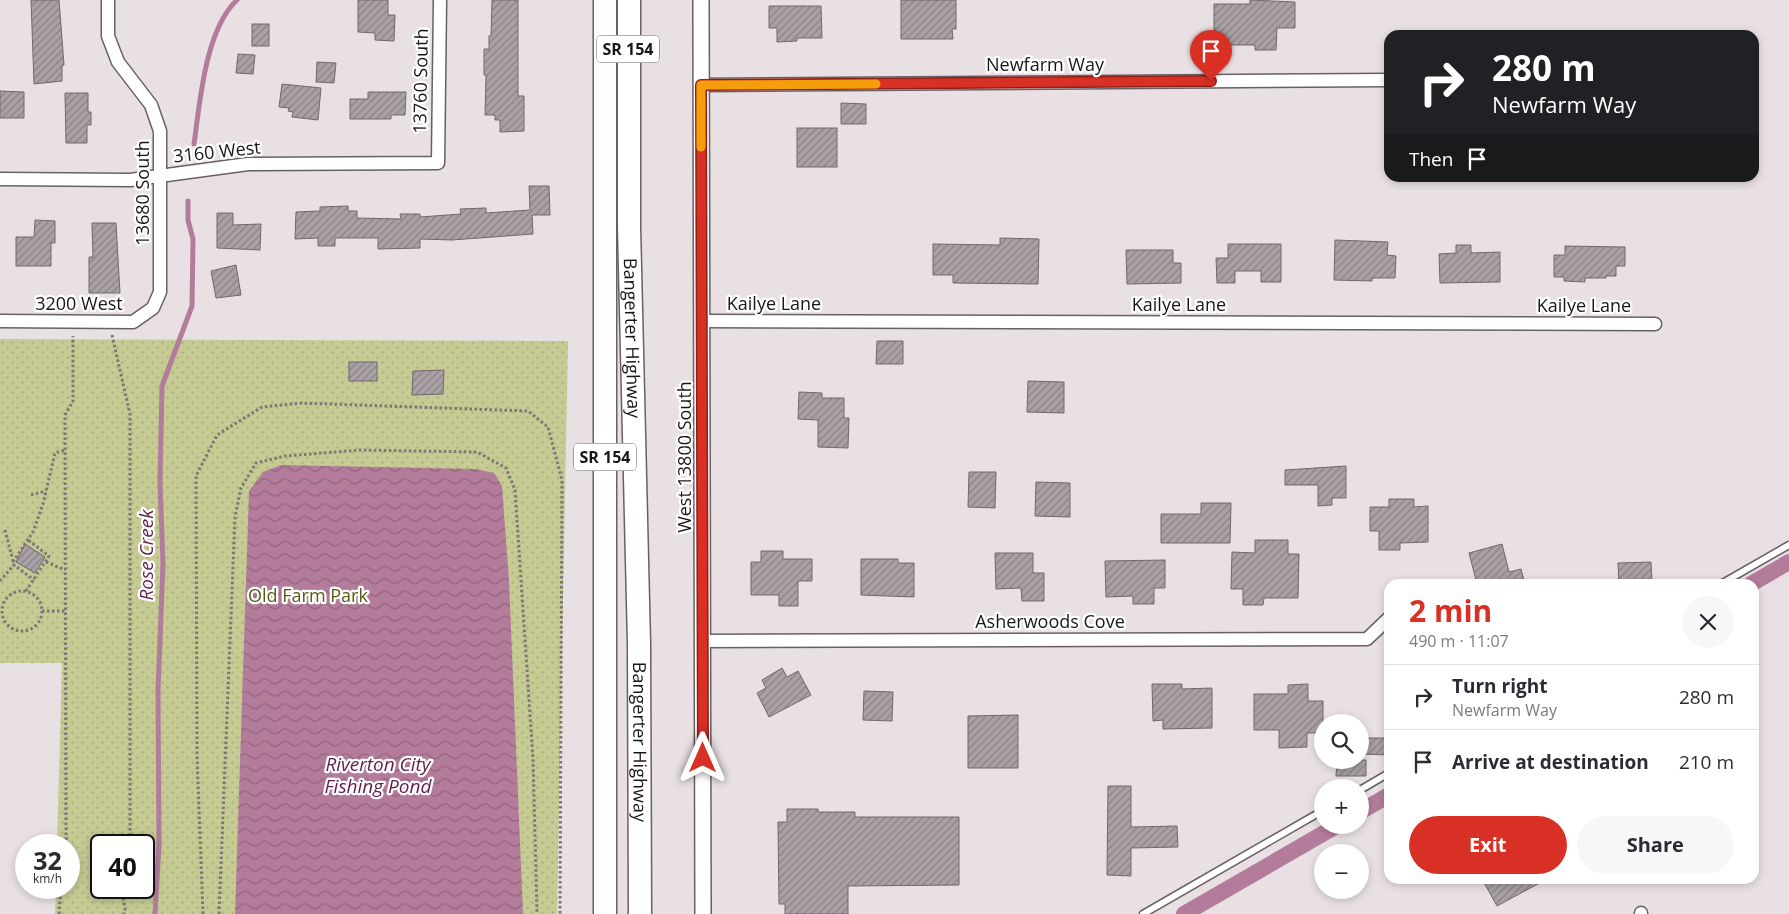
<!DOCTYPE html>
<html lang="en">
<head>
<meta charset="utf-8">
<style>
  body { margin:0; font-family:"Open Sans",sans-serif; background:#f7f7f7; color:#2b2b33; height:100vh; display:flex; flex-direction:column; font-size:19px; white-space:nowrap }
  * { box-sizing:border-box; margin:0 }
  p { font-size:16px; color:#7c7c81 }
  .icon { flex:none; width:28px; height:28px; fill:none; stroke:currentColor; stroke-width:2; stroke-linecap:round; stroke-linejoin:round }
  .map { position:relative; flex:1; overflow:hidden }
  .sheet { position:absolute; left:1384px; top:579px; width:375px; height:305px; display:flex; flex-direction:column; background:#fff; border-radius:15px; box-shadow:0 2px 8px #0003 }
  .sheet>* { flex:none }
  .hud { position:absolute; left:1384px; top:30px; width:375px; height:152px; border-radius:15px; box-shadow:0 2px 8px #0003; background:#202124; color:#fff; overflow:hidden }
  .fabs { position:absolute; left:1314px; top:714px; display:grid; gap:10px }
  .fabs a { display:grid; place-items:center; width:55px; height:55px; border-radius:50%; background:#fff; box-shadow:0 2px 8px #0003; font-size:25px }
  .speed { position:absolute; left:15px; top:834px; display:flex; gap:10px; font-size:25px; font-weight:700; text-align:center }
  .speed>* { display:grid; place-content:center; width:65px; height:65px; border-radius:50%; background:#fff; box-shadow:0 2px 8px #0003; line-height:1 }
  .speed small { font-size:12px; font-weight:400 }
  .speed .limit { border:2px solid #111; border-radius:8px; background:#fff; color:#111 }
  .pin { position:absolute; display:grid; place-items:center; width:42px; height:42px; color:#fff; margin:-51px -21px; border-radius:50% 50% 50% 0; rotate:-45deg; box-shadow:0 0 5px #0007 }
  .pin .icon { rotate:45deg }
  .me { position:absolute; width:55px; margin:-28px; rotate:0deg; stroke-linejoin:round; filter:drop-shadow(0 0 4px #0008) }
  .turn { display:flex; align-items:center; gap:18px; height:105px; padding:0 25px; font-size:22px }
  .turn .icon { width:65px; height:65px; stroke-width:2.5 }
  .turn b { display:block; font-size:35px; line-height:42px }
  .then { display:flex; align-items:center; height:48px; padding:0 25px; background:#0003; gap:10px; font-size:19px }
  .round { display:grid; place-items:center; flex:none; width:52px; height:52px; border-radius:26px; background:#f7f7f7 }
  .summary { display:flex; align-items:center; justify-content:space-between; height:85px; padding:0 25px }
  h1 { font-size:30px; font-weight:700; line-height:38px; color:#d93025 }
  .primary-button { display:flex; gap:10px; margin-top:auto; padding:10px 25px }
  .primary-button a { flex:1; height:58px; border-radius:30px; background:#d93025; color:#fff; font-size:20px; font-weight:700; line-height:58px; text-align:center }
  .primary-button a+a { background:#f7f7f7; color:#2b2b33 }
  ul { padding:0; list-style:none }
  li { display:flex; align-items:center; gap:15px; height:65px; padding:0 25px; border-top:1px solid #e1e1e2 }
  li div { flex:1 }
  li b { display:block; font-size:19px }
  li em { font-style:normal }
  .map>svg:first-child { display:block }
</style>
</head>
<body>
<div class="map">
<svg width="1789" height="914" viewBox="0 0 1789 914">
  <defs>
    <pattern id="park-dots" width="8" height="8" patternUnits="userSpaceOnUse" patternTransform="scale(1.25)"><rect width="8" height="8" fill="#c6ca93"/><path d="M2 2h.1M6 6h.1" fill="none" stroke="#aaad7e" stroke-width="1.8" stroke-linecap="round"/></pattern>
    <pattern id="water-waves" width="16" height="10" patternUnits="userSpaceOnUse" patternTransform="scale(1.25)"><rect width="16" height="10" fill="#b47c9b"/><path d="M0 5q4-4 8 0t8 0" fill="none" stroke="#92657d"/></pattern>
    <pattern id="building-hatch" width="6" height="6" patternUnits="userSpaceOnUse" patternTransform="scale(1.25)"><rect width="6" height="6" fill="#a9a1a5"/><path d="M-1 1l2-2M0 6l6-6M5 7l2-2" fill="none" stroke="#898285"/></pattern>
  </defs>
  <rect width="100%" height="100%" fill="#e9e0e4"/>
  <!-- park -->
  <path fill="url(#park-dots)" fill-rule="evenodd" d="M0 339 568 341 557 914H55L56 888H69V845H57L62 663H0ZM101 845H144V888H101Z"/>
  <!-- water -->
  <path fill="url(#water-waves)" d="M281 465 476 469 494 473 502 486 509 581 523 914H235L249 491 263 472Z"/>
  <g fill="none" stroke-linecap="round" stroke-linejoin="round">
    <!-- stream -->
    <g stroke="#b47c9b" stroke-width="5">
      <path d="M194 144C200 102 205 30 237 0"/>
      <path d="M155 914 159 845 158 690 163 564 160 482 162 386 192 306 193 239 188 220V201"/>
    </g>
    <!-- canal -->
    <g stroke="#b47c9b" stroke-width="16">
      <path d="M1751 584 1789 562"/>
      <path d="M1360 812 1389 795"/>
      <path d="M1184 914 1338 825"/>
    </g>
  </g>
  <!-- building -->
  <g fill="url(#building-hatch)" stroke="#6f686c">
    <path d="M31 0H59L64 65 62 66V81L34 84Z"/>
    <path d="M358 0H388V15H395L394 41 375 40V33L358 32Z"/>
    <path d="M492 0H518V96H524V131L500 132V120H495V115H485L486 75H484V49H489V36H491Z"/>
    <path d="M901 0H956V29H952L953 39H901Z"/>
    <path d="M1250 0 1295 2V28H1277L1276 50H1255V45H1226V40H1214V4H1250Z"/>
    <path d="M769 6H821L822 38H797V41L777 42V28H769Z"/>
    <rect x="252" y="24" width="17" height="22"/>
    <path d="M238 54 255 55 253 74 236 73Z"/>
    <path d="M317 62 336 63 334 83 316 82Z"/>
    <path d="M282 84 321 88 318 120 292 117 293 112 288 111 289 108 279 107Z"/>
    <path d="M0 91 24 92V118H0Z"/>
    <path d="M368 92H406L405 115H391V119H350V99H368Z"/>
    <path d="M65 93H88V112H91V125H87V143H66Z"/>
    <path d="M841 103 866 104V124H841Z"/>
    <rect x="797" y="128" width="40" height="39"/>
    <path d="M529 186H549L550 215H532L533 234 452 240 420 239V248L378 249V238H335V246H318V238L295 239 296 212 320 211V207L348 206V211H357V218L401 219 400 214H420V217L461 214 460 209 486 208V213L530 210Z"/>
    <path d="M217 213H233V225L261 224 260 250 217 248Z"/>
    <path d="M35 220 55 221V243H51V266H16V237H34Z"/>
    <path d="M92 223H116L120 293H89V257H93Z"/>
    <path d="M1000 238 1039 239 1038 284 953 283V275H933V244L1000 245Z"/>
    <path d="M1335 240 1388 242 1387 255 1396 256 1395 278H1372V281L1334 280Z"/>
    <path d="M1228 244H1281V282H1261V271H1235V283H1217L1216 258H1228Z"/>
    <path d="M1456 245H1471V253L1500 252V282L1440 283 1439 254 1456 253Z"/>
    <path d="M1565 246 1625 247V266H1616V276H1606V278H1585V282L1564 281V277H1554V255H1565Z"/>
    <path d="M1126 250H1173V263H1181V283L1127 284Z"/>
    <path d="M236 265 241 295 216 298 211 271Z"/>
    <path d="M877 341H903V364H876Z"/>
    <rect x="349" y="362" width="28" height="19"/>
    <path d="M444 370 443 394 412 395 413 371Z"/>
    <path d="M1028 381 1064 382V413L1027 412Z"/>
    <path d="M799 392 822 393V398H844V418H849L848 448 818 447V420L798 419Z"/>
    <path d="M1346 466V498H1332V505L1318 506V485H1285V470Z"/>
    <path d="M969 472H996L995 508 968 507Z"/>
    <path d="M1036 482 1070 483V517L1035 516Z"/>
    <path d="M1389 499H1414V507L1428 506V542L1400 543V550H1379V531H1370V507H1389Z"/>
    <path d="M1201 503H1231L1230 543H1161V514H1201Z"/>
    <path d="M1255 540H1288V554H1299L1298 598H1264L1263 605H1243V589H1231L1232 552 1255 553Z"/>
    <path d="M25 544 45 557 35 573 16 562Z"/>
    <path d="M1502 544 1509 572 1521 569 1525 584H1477L1469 553Z"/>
    <path d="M761 551H783V559H812V581H798V606H779V595H751V562H761Z"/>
    <path d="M995 553H1033V573H1044V601H1022L1021 588 996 589Z"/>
    <path d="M861 559H898V563H914V597L861 595Z"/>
    <path d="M1165 560V588H1154V604H1133V596L1106 597 1105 561Z"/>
    <path d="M1651 562 1652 584H1619L1618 563Z"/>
    <path d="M782 668 787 677 798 671 811 695 769 717 757 693 766 688 762 680Z"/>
    <path d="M1152 684H1182V689L1212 688V728L1163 729V720L1153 721Z"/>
    <path d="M1308 684V701H1323V722L1322 733H1307V747L1279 748V730H1254V694H1288V685Z"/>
    <path d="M864 691 893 692 892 721 863 720Z"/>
    <path d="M1018 715V768H968V716Z"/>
    <path d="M1360 738H1389V755L1360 754Z"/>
    <path d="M1337 760H1366V776H1336Z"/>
    <path d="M1108 786H1131V827L1177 826 1178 847 1131 848V876L1107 875Z"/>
    <path d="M787 809H818V812H855V817H959V885L848 886V914H785V904H779L778 822H787Z"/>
    <path d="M1482 879H1547L1497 906Z"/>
  </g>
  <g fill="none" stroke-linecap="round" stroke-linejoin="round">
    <defs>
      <g id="service">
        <path d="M1721 584 1789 545"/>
        <path d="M1360 790 1389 773"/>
        <path d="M1143 914 1322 811"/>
      </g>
      <g id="minor">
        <path d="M701 85 1389 80"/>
        <path d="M0 179 130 180 248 164 438 163 440 0"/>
        <path d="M0 321 133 322 153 308 160 292V131L151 105 118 62 108 36V0"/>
        <path d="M703 321 1655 324"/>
        <path d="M704 641 1367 639 1389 618"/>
        <path d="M1641 914V913"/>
      </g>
      <path id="tertiary" d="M701 0 703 914"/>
      <g id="motorway">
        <path d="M605 0V914"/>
        <path id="s1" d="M629 0V226L639 644 640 914"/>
      </g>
    </defs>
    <!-- service casing -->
    <use href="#service" stroke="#686064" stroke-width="9"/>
    <!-- minor casing -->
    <use href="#minor" stroke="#686064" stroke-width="15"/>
    <!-- tertiary casing -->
    <use href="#tertiary" stroke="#686064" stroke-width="18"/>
    <!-- motorway casing -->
    <use href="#motorway" stroke="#686064" stroke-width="25"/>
    <!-- path -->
    <g stroke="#7c7678" stroke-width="3" stroke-dasharray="2.5 2.5" stroke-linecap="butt">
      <path d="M112 335 130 414V845"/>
      <path d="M31 495 46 491"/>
      <path d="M5 530 14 565 34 580"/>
      <path d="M13 562 33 532 43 504 55 453 65 450"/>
      <path d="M46 562 65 570"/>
      <path d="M0 581 14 565"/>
      <circle cx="22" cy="611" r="20"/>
      <path d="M26 591 49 556 28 540"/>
      <path d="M42 611H65"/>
      <path d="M66 845 65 415 73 401V336"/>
      <path d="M122 888 125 910 124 914"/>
      <path d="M59 914 61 888"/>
      <path d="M203 914 197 756 196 476 217 435 262 407 301 403 528 411 548 427 562 480 560 914"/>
      <path d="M219 914 235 517 241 488 256 463 285 456 360 450 477 452 506 468 515 490 533 759 537 914"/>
    </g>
    <!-- service -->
    <use href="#service" stroke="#fff" stroke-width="6"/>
    <!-- minor -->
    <use href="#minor" stroke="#fff" stroke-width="12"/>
    <!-- tertiary -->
    <use href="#tertiary" stroke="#fff" stroke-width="15"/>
    <!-- motorway -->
    <use href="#motorway" stroke="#fff" stroke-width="22"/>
  </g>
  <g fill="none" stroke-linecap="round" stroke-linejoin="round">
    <defs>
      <path id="route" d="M703 758 701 85 1211 81"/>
    </defs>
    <!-- route casing -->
    <use href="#route" stroke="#8d1f18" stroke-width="12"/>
    <!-- route -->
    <use href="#route" stroke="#d93025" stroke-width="9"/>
    <!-- slow -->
    <path stroke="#f59e0b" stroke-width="9" d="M701 147V85L876 84"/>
  </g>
  <g text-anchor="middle" stroke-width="4.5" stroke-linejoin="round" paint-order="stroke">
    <!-- shield labels -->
    <g fill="#fff" stroke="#5e5c5d" stroke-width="1">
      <rect x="597" y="35.5" width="62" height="27" rx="4"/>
      <rect x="574" y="443.5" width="62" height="27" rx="4"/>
    </g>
    <g font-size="16" font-weight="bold" fill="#191617">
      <text x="628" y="55">SR 154</text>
      <text x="605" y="463">SR 154</text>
    </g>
    <!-- street labels -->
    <g font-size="18" fill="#191617" stroke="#fff">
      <text x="1045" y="71">Newfarm Way</text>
      <text transform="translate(421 81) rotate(-89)" y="6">13760 South</text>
      <text transform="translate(217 152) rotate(-6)" y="6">3160 West</text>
      <text transform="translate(143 193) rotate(-90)" y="6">13680 South</text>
      <text x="79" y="310">3200 West</text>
      <text x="774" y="310">Kailye Lane</text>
      <text x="1179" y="311">Kailye Lane</text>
      <text x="1584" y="312">Kailye Lane</text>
      <text dy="6" stroke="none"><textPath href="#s1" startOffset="338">Bangerter Highway</textPath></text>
      <text transform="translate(685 457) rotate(-90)" y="6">West 13800 South</text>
      <text x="1050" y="628">Asherwoods Cove</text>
      <text dy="6" stroke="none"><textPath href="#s1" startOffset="742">Bangerter Highway</textPath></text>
    </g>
    <!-- park labels -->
    <g font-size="18" fill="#585b15" stroke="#fff">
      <text x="308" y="602">Old Farm Park</text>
    </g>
    <!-- water labels -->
    <g font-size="19" font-style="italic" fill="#611d49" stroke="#fff">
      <text transform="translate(146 555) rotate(-90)" y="7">Rose Creek</text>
      <text x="378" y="771">Riverton City<tspan x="378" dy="22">Fishing Pond</tspan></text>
    </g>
  </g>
</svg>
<div class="fabs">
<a><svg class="icon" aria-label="search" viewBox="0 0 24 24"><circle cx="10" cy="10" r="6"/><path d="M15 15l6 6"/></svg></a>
<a>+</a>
<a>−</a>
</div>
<div class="speed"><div>32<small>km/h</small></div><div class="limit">40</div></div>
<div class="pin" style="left:1211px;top:81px;background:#d93025"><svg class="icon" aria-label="arrive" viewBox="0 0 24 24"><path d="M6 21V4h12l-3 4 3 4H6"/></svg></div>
<svg class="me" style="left:703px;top:758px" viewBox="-20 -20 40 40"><path d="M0-17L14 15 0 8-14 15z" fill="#d93025" stroke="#fff" stroke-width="4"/></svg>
<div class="hud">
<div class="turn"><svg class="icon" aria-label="right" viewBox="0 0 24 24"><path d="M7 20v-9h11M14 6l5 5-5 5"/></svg><div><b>280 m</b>Newfarm Way</div></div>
<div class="then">Then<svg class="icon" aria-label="arrive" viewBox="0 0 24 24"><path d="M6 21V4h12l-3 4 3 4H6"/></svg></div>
</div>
<section class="sheet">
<div class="summary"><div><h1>2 min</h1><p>490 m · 11:07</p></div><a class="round"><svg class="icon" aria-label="close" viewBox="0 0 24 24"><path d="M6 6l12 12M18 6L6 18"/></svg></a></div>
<ul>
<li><svg class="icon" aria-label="right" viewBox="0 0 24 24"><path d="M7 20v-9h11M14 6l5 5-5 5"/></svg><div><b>Turn right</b><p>Newfarm Way</p></div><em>280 m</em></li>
<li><svg class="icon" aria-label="arrive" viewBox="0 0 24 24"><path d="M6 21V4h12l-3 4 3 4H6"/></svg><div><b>Arrive at destination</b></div><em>210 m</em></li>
</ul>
<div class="primary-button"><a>Exit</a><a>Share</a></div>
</section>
</div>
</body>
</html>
